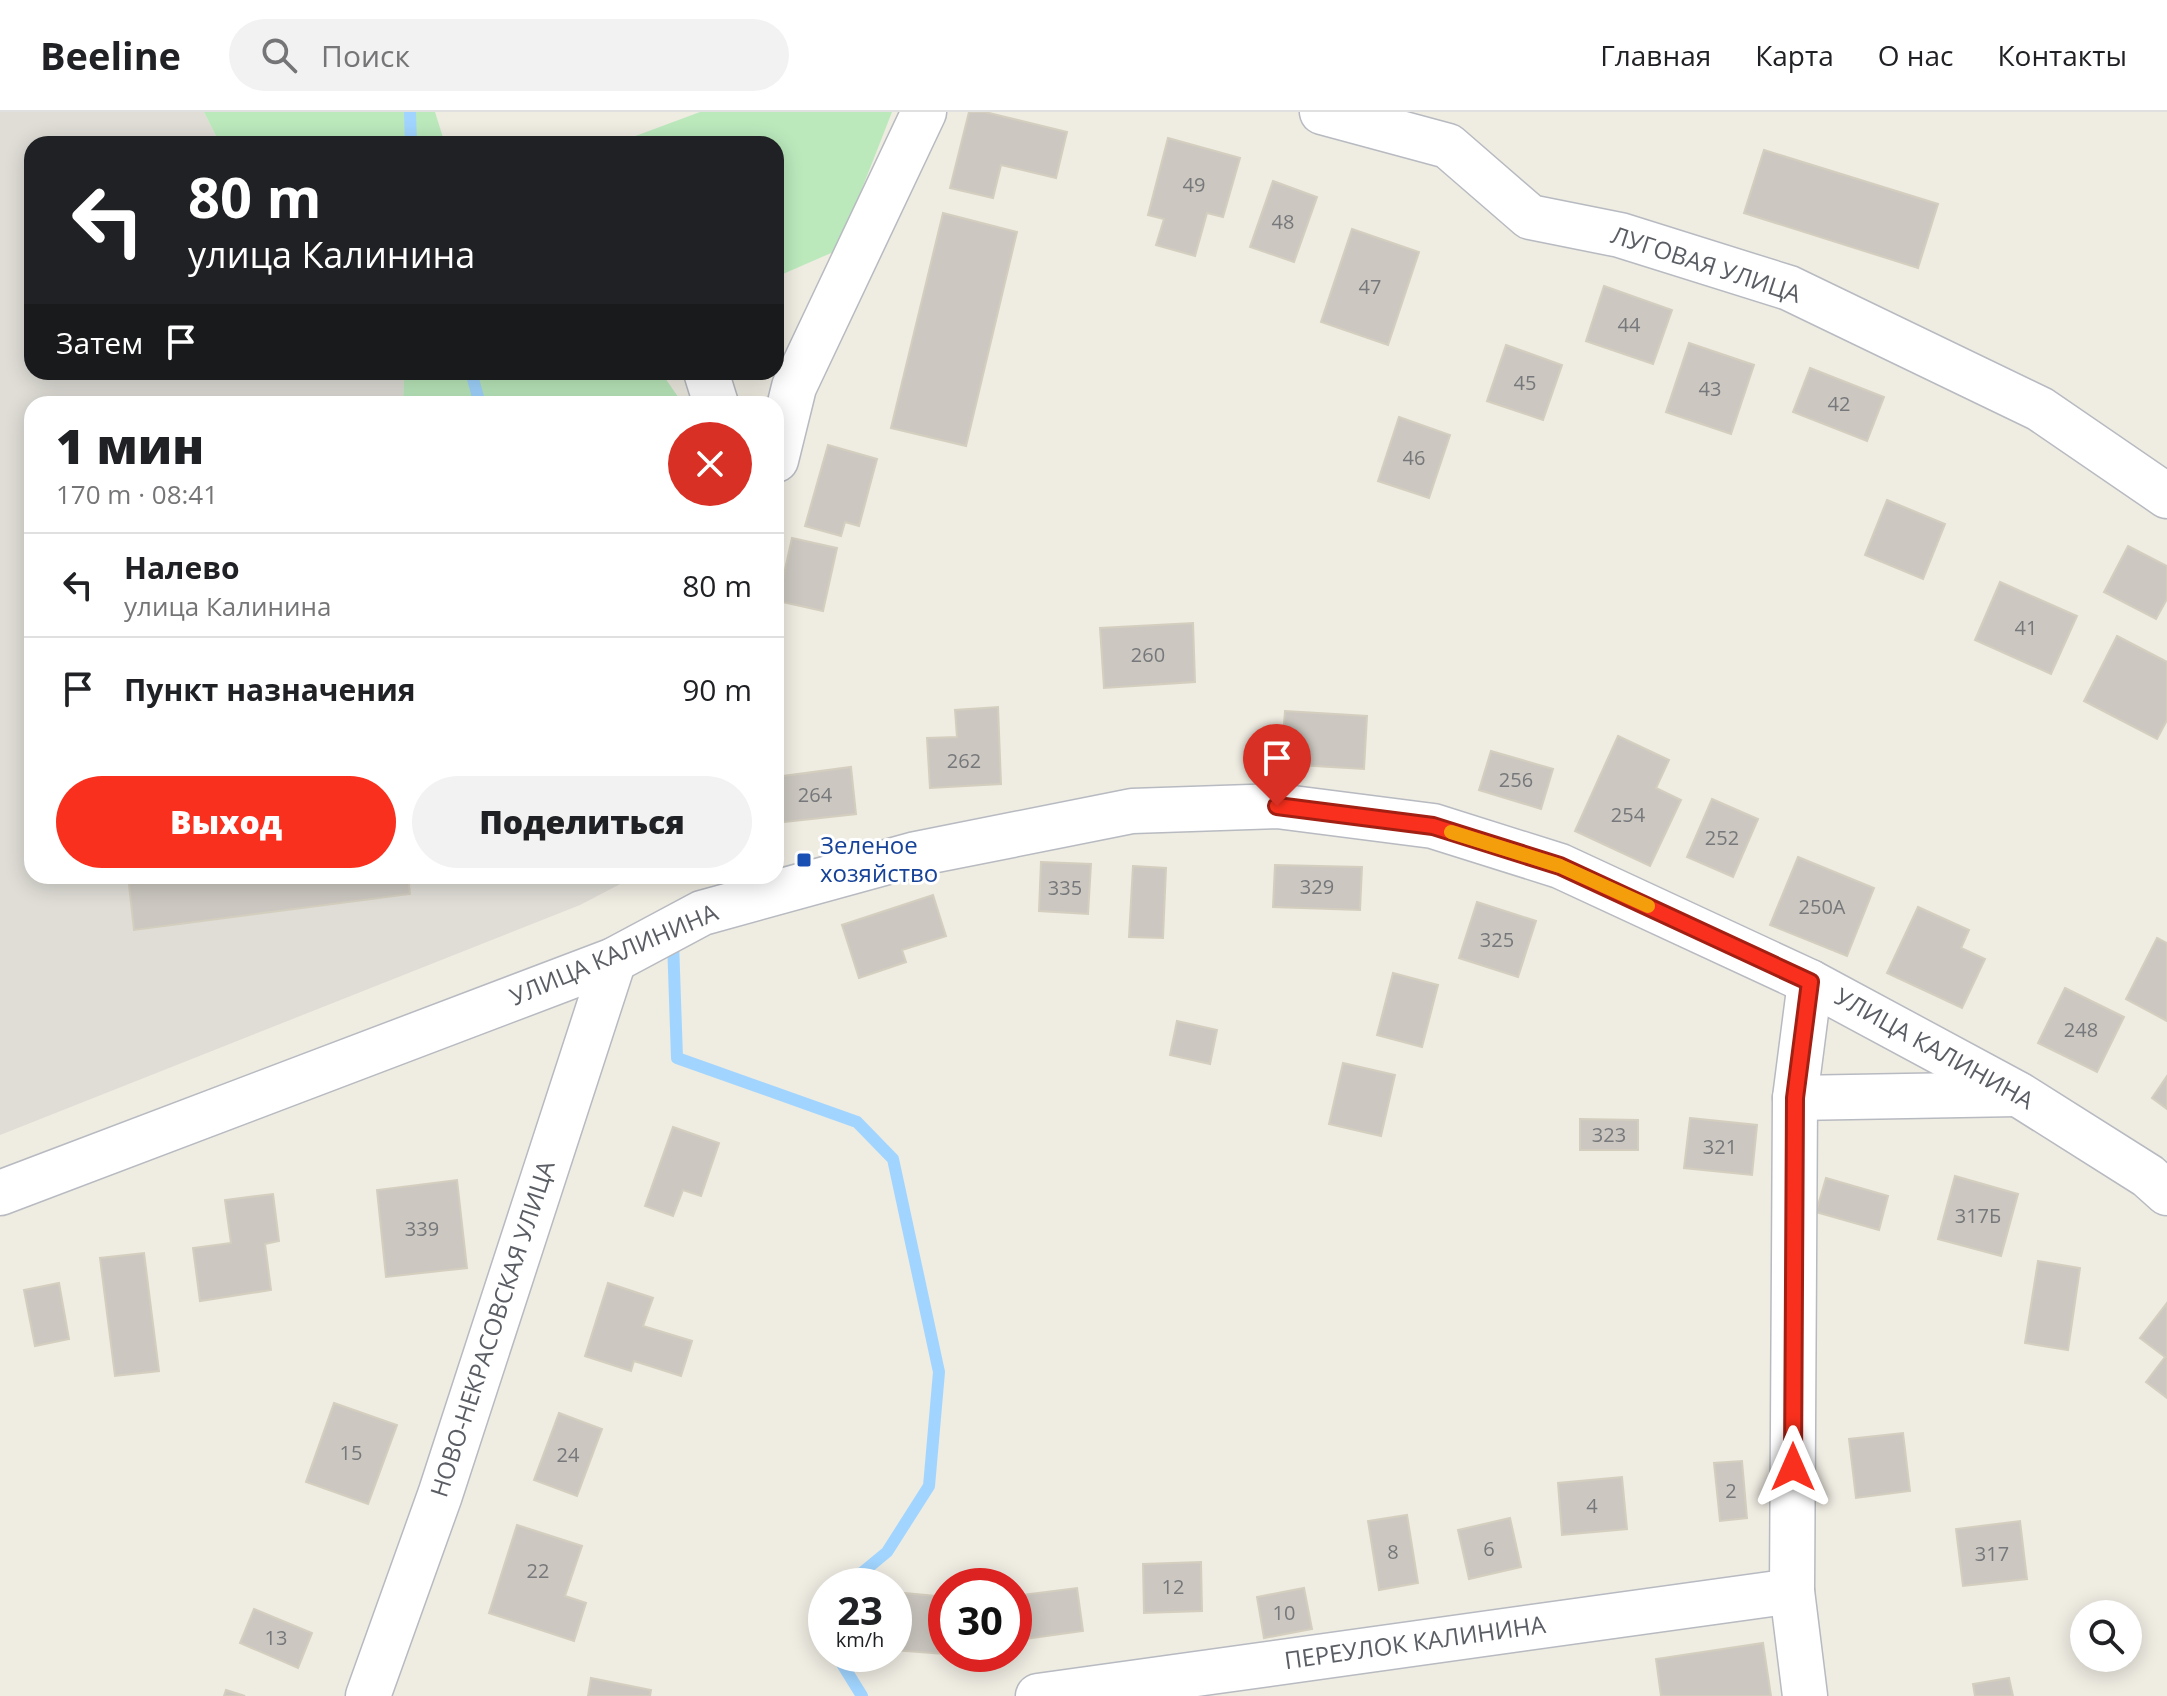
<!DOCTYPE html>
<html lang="ru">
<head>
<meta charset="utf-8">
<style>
  body { margin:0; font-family:"Open Sans",sans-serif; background:#f2f2f2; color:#202124; height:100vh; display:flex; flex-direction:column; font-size:30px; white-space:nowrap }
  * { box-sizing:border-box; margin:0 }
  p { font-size:26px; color:#757577 }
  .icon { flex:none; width:44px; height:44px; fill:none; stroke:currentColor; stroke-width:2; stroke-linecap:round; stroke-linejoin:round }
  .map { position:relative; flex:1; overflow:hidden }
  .sheet { position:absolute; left:24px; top:284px; width:760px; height:488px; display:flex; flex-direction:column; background:#fff; border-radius:24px; box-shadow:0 4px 20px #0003 }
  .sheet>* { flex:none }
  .hud { position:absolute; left:24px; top:24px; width:760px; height:244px; border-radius:24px; box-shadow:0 4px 20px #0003; background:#202124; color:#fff; overflow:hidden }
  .controls { position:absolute; left:2070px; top:1488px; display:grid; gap:16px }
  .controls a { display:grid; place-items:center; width:72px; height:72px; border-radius:50%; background:#fff; box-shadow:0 4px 20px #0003; font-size:40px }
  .speed { position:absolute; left:808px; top:1456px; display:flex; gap:16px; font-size:40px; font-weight:700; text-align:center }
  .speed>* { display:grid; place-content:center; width:104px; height:104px; border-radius:50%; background:#fff; box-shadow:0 4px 20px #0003; line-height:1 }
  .speed small { font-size:20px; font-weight:400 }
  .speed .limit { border:12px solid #d22; background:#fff; color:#111 }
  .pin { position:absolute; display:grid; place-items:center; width:68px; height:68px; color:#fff; margin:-82px -34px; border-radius:50% 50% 50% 0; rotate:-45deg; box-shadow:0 0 8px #0007 }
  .pin .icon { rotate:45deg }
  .me { position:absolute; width:88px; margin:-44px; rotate:0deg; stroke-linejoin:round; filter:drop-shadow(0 0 6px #0008) }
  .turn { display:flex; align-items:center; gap:28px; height:168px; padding:0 32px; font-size:36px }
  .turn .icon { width:104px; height:104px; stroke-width:2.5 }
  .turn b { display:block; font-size:56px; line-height:68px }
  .then { display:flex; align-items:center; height:76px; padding:0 32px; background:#0003; gap:16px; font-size:30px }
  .round { display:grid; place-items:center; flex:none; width:84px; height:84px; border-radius:42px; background:#f2f2f2 }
  .overview { display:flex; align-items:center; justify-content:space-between; height:136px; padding:0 32px }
  h1 { font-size:48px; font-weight:800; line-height:60px }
  .cta { display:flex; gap:16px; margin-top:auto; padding:16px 32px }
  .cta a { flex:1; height:92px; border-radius:48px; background:#f9301d; color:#fff; font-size:32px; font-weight:800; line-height:92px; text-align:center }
  .cta a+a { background:#f2f2f2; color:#202124 }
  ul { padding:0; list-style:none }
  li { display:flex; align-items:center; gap:24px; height:104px; padding:0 32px; border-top:2px solid #e0e0e0 }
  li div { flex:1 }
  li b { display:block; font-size:30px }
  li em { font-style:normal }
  header { display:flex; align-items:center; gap:48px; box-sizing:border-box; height:112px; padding:0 40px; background:#fff; border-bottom:2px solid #e0e0e0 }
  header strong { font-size:38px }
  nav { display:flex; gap:44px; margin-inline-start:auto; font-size:28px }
  .search { width:560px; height:72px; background:#f2f2f2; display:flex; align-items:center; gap:20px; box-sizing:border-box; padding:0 28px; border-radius:44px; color:#757577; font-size:30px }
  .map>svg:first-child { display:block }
</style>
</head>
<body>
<header>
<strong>Beeline</strong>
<div class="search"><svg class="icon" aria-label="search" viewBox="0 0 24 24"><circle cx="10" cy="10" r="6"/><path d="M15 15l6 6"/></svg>Поиск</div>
<nav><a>Главная</a><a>Карта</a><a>О нас</a><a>Контакты</a></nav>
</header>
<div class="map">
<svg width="2167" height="1584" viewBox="0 0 2167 1584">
  <rect width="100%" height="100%" fill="#efece2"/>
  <!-- industrial -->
  <path fill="#dfddd6" d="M0 0H204L220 32H32V260H404L403 292H32V764H629L628 768 580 793 0 1023Z"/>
  <!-- green -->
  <g fill="#bbe9bc">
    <path d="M204 0H435L445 32H220Z"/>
    <path d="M700 0H892L838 138 776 165V32H614Z"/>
    <path d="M404 260H667L665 266 683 292H403Z"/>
  </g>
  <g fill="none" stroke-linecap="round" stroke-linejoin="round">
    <!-- stream -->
    <g stroke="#a1d5ff" stroke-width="12">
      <path d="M410 0 411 32"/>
      <path d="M471 260 480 292"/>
      <path d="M673 829 677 946 857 1010 893 1047 939 1260 929 1374 887 1440 846 1474"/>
      <path d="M826 1491 823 1493 826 1506"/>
      <path d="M836 1542 862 1584"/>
    </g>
  </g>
  <!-- building -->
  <g fill="#ccc8c1" stroke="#d4cebf" stroke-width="2">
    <path d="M969 0H985L1067 20 1056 66 1001 53 993 86 950 76Z"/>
    <path d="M1168 26 1240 46 1223 105 1207 101 1195 144 1156 133 1164 107 1148 103Z"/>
    <path d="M1764 38 1938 92 1918 156 1744 101Z"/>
    <path d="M1273 69 1317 85 1294 150 1250 135Z"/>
    <path d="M943 101 1017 120 966 334 891 316Z"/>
    <path d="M1352 117 1419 140 1388 233 1321 210Z"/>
    <path d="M1604 174 1672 198 1653 252 1586 229Z"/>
    <path d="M1689 231 1754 253 1731 322 1666 300Z"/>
    <path d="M1506 233 1562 253 1543 308 1487 289Z"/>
    <path d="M1810 256 1884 285 1867 329 1793 300Z"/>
    <path d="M1399 305 1450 323 1429 386 1378 369Z"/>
    <path d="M828 333 877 347 859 414 845 410 841 424 805 414Z"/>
    <path d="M1887 388 1945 412 1923 467 1865 443Z"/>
    <path d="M792 426 837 436 823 499 778 489Z"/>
    <path d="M2128 434 2167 454V487L2156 507 2104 480Z"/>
    <path d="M2000 470 2077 504 2051 562 1975 528Z"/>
    <path d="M1193 511 1195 570 1104 576 1100 516Z"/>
    <path d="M2117 524 2167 550V608L2157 627 2084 589Z"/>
    <path d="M998 595 1001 672 930 676 927 626 957 625 955 598Z"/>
    <path d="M1285 599 1367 604 1364 657 1281 652Z"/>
    <path d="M1618 624 1669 648 1656 676 1681 688 1650 754 1575 719Z"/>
    <path d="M1491 639 1553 657 1541 697 1479 678Z"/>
    <path d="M851 655 856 702 776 711V665Z"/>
    <path d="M1712 687 1758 707 1733 765 1687 745Z"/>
    <path d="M1798 745 1874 776 1847 844 1770 813Z"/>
    <path d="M1041 750 1091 752 1088 802 1039 799Z"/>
    <path d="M1275 753 1362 755 1360 798 1273 795Z"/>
    <path d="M1133 754 1166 756 1163 826 1129 825Z"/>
    <path d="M128 764H408L410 782 134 818Z"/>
    <path d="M527 764H594V767L527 769Z"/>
    <path d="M933 783 946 824 902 838 906 850 859 866 842 813Z"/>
    <path d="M1477 790 1536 809 1518 865 1459 846Z"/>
    <path d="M1918 795 1969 818 1961 836 1985 847 1962 896 1887 861Z"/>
    <path d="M2157 826 2167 831V909L2126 887Z"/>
    <path d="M1393 861 1438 873 1422 935 1377 923Z"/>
    <path d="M2065 876 2124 905 2097 960 2038 931Z"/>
    <path d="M1177 909 1217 918 1210 952 1170 943Z"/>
    <path d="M1343 951 1395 963 1381 1024 1329 1012Z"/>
    <path d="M2167 964V997L2152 986Z"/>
    <path d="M1690 1006 1757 1013 1752 1063 1684 1056Z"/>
    <path d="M1580 1007 1638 1008V1038H1580Z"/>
    <path d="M673 1015 719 1031 701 1084 683 1078 673 1104 645 1094Z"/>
    <path d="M1955 1064 2018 1082 2001 1144 1938 1127Z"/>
    <path d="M1826 1066 1888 1084 1879 1118 1816 1100Z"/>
    <path d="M457 1068 467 1156 386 1165 377 1078Z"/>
    <path d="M273 1082 279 1129 265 1132 271 1178 200 1189 193 1136 231 1131 225 1088Z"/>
    <path d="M144 1141 159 1259 115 1264 100 1146Z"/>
    <path d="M2038 1149 2080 1156 2068 1238 2025 1231Z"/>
    <path d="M59 1171 69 1227 35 1234 24 1178Z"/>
    <path d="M608 1171 653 1186 643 1214 692 1229 681 1264 634 1249 631 1259 585 1244Z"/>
    <path d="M2167 1191V1286L2146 1270 2165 1245 2140 1226Z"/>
    <path d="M334 1291 397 1313 368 1392 306 1370Z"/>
    <path d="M559 1301 602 1317 577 1384 534 1368Z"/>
    <path d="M1903 1321 1910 1379 1856 1386 1849 1327Z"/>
    <path d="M1742 1349 1747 1406 1720 1409 1714 1351Z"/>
    <path d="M1622 1365 1627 1417 1562 1423 1558 1371Z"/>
    <path d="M1407 1403 1418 1471 1379 1478 1368 1409Z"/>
    <path d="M1510 1406 1521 1455 1469 1467 1458 1418Z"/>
    <path d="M2020 1409 2027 1467 1963 1474 1956 1417Z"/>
    <path d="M517 1413 582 1434 565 1484 586 1491 574 1529 489 1501Z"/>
    <path d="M1201 1450 1202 1499 1144 1501 1143 1452Z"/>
    <path d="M1077 1476 1083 1519 1017 1528 1014 1484Z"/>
    <path d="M1304 1476 1312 1517 1264 1526 1257 1485Z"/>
    <path d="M894 1480 946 1485 944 1542 894 1538Z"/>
    <path d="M254 1497 312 1521 298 1556 240 1531Z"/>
    <path d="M1763 1531 1771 1584H1661L1656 1547Z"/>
    <path d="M591 1566 651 1578 650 1584H588Z"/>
    <path d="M2009 1566 2013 1584H1975L1973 1572Z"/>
    <path d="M226 1578 245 1584H224Z"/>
  </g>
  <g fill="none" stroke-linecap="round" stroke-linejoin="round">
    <defs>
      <g id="minor">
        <path d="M1322 0 1448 34 1530 105 1620 123 1789 176 2040 297 2167 384"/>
        <path d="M706 260 716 292"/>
        <path d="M776 348 794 275 924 0"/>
        <path d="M1795 986 2017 982"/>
        <path d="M0 1081 614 848 702 801 916 742 1132 699 1277 694 1433 714 1560 754 1810 870 2018 982 2148 1064 2167 1081"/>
        <path d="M368 1584 440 1383 614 848"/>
        <path d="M1038 1584 1792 1479"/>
        <path d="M1805 1584 1792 1479 1795 986 1810 870"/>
      </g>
    </defs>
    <!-- minor casing -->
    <use href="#minor" stroke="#b7bac0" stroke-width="47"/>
    <!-- minor -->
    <use href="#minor" stroke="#fff" stroke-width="44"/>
  </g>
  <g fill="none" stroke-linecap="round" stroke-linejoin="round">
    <defs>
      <path id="route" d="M1277 694 1433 714 1560 754 1810 870 1795 986 1793 1355"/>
    </defs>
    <!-- route casing -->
    <use href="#route" stroke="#a21f13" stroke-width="20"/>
    <!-- route -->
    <use href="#route" stroke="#f9301d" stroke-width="14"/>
    <!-- slow -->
    <path stroke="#f59e0b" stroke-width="14" d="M1451 720 1560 754 1648 794"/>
  </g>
  <!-- markers -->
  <rect fill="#1a4fb4" stroke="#fff" stroke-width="3" x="796" y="740" width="16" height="16" rx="4"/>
  <g text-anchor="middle" stroke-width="6" stroke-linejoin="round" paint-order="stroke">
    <!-- number labels -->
    <g font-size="20" fill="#76787b">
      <text x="1194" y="80">49</text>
      <text x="1283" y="117">48</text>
      <text x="1370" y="182">47</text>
      <text x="1629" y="220">44</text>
      <text x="1525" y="278">45</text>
      <text x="1710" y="284">43</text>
      <text x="1839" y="299">42</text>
      <text x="1414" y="353">46</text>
      <text x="2026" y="523">41</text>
      <text x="1148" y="550">260</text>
      <text x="964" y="656">262</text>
      <text x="1516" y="675">256</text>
      <text x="815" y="690">264</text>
      <text x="1628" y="710">254</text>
      <text x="1722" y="733">252</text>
      <text x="1317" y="782">329</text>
      <text x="1065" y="783">335</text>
      <text x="1822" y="802">250А</text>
      <text x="1497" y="835">325</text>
      <text x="2081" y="925">248</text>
      <text x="1609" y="1030">323</text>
      <text x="1720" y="1042">321</text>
      <text x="1978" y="1111">317Б</text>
      <text x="422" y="1124">339</text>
      <text x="351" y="1348">15</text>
      <text x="568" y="1350">24</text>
      <text x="1731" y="1386">2</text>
      <text x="1592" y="1401">4</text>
      <text x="1489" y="1444">6</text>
      <text x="1393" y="1447">8</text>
      <text x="1992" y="1449">317</text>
      <text x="538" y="1466">22</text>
      <text x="1173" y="1482">12</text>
      <text x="1284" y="1508">10</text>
      <text x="276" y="1533">13</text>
    </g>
    <!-- street labels -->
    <g font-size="24" fill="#5a5e64" stroke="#fff">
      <text transform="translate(1706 153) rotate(18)" y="8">ЛУГОВАЯ УЛИЦА</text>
      <text transform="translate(614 843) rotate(-23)" y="8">УЛИЦА КАЛИНИНА</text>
      <text transform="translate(1934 937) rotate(29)" y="8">УЛИЦА КАЛИНИНА</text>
      <text transform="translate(493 1217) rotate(-72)" y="8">НОВО-НЕКРАСОВСКАЯ УЛИЦА</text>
      <text transform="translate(1415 1531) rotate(-8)" y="8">ПЕРЕУЛОК КАЛИНИНА</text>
    </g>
    <!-- transit labels -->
    <g font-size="24" fill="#164399" stroke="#fff" text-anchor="start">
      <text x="820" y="742">Зеленое<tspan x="820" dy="28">хозяйство</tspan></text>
    </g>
  </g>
</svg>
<div class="controls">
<a><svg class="icon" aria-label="search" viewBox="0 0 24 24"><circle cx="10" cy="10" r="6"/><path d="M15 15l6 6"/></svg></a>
</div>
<div class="speed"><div>23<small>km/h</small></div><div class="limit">30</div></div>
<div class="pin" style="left:1277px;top:694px;background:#d93025"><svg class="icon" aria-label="arrive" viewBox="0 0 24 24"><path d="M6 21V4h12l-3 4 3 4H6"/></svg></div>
<svg class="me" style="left:1793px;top:1355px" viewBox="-20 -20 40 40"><path d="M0-17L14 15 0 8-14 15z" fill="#f9301d" stroke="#fff" stroke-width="4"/></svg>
<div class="hud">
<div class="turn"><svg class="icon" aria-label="left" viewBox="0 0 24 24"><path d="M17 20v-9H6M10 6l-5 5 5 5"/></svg><div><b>80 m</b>улица Калинина</div></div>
<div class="then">Затем<svg class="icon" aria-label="arrive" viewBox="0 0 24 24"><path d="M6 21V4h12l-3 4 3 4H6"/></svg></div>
</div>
<section class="sheet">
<div class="overview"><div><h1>1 мин</h1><p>170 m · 08:41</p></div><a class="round" style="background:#d93025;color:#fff"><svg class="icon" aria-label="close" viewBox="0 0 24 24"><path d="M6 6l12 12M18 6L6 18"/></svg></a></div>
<ul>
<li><svg class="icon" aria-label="left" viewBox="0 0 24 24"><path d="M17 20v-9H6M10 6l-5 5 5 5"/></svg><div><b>Налево</b><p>улица Калинина</p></div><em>80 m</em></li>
<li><svg class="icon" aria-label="arrive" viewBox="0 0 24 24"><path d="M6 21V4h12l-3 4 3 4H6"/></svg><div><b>Пункт назначения</b></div><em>90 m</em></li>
</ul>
<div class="cta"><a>Выход</a><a>Поделиться</a></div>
</section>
</div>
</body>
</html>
